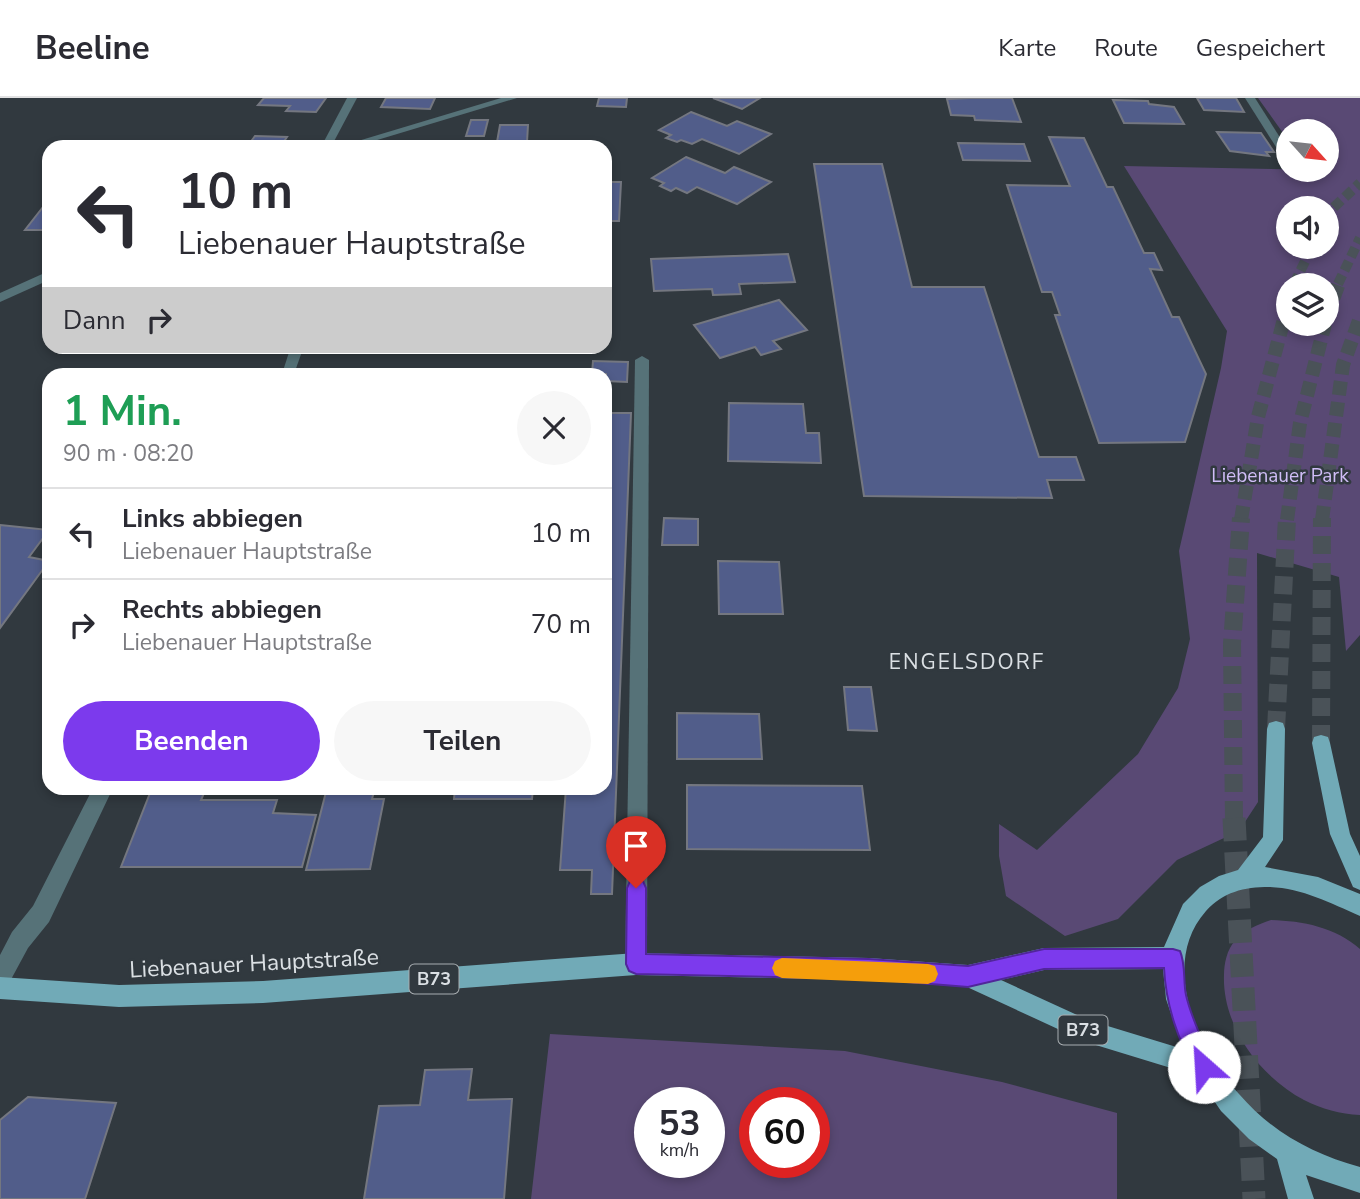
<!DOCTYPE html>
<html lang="de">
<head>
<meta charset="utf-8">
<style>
  body { margin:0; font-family:"Nunito Sans",sans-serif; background:#f7f7f7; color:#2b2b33; height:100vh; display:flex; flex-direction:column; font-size:26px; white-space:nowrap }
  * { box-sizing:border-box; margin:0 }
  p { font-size:23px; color:#7c7c81 }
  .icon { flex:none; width:38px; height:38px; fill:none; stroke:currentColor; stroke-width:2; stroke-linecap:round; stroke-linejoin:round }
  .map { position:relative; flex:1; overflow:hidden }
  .drawer { position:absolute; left:42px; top:270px; width:570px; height:427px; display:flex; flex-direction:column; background:#fff; border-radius:21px; box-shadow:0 4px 10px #0003 }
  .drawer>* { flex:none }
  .top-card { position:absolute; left:42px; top:42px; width:570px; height:214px; border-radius:21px; box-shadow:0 4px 10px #0003; background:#fff; color:#2b2b33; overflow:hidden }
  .needle { width:46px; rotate:117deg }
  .controls { position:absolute; left:1276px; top:21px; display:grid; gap:14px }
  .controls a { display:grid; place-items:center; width:63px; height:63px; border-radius:50%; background:#fff; box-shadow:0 4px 10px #0003; font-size:35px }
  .speed { position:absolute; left:634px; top:989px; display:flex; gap:14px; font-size:35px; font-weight:700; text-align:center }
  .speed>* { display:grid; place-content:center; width:91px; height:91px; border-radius:50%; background:#fff; box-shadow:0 4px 10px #0003; line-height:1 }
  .speed small { font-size:18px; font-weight:400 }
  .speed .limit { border:10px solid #d22; background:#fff; color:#111 }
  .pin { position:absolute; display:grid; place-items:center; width:60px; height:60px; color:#fff; margin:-72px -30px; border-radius:50% 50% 50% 0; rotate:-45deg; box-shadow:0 0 7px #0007 }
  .pin .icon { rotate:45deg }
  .me { position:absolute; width:77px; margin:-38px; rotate:334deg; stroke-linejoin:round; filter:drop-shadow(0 0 5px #0008) }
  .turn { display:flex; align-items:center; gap:24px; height:147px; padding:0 21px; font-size:32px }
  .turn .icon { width:91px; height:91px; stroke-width:2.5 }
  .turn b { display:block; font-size:49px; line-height:60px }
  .then { display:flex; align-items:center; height:66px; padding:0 21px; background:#0003; gap:14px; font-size:26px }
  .round { display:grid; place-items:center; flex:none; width:74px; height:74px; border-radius:37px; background:#f7f7f7 }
  .overview { display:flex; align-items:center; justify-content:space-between; height:119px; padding:0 21px }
  h1 { font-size:42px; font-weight:700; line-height:52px; color:#1e9e55 }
  .cta { display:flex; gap:14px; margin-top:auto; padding:14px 21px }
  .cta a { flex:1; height:80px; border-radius:42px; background:#7c3aed; color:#fff; font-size:28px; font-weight:700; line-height:80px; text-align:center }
  .cta a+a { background:#f7f7f7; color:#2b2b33 }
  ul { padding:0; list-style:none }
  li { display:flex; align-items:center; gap:21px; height:91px; padding:0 21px; border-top:2px solid #e1e1e2 }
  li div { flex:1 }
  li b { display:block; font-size:26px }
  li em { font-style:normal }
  header { display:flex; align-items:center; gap:42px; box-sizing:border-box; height:98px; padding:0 35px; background:#fff; border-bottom:2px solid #e1e1e2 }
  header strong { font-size:33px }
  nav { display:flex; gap:38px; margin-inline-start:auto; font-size:24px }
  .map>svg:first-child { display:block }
</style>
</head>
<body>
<header>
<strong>Beeline</strong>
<nav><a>Karte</a><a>Route</a><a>Gespeichert</a></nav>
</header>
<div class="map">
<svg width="1360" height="1101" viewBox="0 0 1360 1101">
  <rect width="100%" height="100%" fill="#31393f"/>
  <!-- green -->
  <g fill="#594974" fill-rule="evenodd">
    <path d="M1258 0H1360V537L1346 553 1339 479 1257 455 1258 704 1239 733 1177 762 1118 821 1065 838 1006 798 999 758V726L1037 752 1138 656 1178 590 1190 541 1179 453 1221 270 1227 233 1124 68 1326 72V33H1288V42ZM1326 110V149H1288V110ZM1288 187H1326V226H1288Z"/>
    <path d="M1271 822C1303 823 1335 829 1360 851V1017C1340 1016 1322 1011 1304 1002 1260 979 1222 928 1224 877 1224 866 1227 851 1235 843 1245 831 1257 827 1271 822Z"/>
    <path d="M550 936 845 953 1002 984 1117 1015V1101H531ZM709 1004V1064H649V1004ZM814 1004V1064H754V1004Z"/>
  </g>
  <!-- building -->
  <g fill="#515d8a" stroke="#747780" stroke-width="2">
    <path d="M264 0H326L316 14 286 13 290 8 258 7Z"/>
    <path d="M386 0H435L430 11 381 9Z"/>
    <path d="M599 0H627L626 9 597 8Z"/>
    <path d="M713 0H760L742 11Z"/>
    <path d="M970 0H1012L1021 24 975 22 974 18 951 17 947 1Z"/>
    <path d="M1197 0H1236L1244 14 1204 12Z"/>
    <path d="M1113 2 1148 3 1149 6 1174 9 1184 26 1124 25Z"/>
    <path d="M691 14 727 28 737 23 771 36 739 56 702 41 692 46 681 42 677 44 666 40 671 37 659 32Z"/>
    <path d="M471 22H488L484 38H466Z"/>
    <path d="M500 27H528L527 44H497Z"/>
    <path d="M1217 34 1261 35 1274 54H1266L1269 58 1230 53Z"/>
    <path d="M255 38 287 39 280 49H247Z"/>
    <path d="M1049 39 1084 40 1107 89H1113L1144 155H1154L1162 172 1150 171 1172 219H1179L1206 276 1185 344 1099 345 1055 217H1060L1052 194H1042L1007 87 1070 88Z"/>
    <path d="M958 45 1024 46 1030 63 963 62Z"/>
    <path d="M686 59 725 75 734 69 771 84 737 106 697 89 687 95 676 90 671 93 660 88 664 85 652 80Z"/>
    <path d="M814 66H882L912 189H984L1039 359H1076L1084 382H1047L1052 400 864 398Z"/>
    <path d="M606 84H621L619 123H606Z"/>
    <path d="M43 109 49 110V132H25Z"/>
    <path d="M788 156 795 184 739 186 741 196 713 197 712 191 654 193 651 161Z"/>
    <path d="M779 202 807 232 773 243 781 251 761 257 755 249 720 260 694 227Z"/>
    <path d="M593 263 628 264 627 284 606 283V276H592Z"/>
    <path d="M729 305 803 306 806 335H819L821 365 728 363Z"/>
    <path d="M606 315H631L612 796H591L592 772H560L566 690H606Z"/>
    <path d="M664 420 698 421V447H662Z"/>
    <path d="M0 427 49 432 29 459 49 463 0 530Z"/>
    <path d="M718 463 779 464 783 516H719Z"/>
    <path d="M844 589H871L877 633 848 632Z"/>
    <path d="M677 615 759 616 762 661H677Z"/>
    <path d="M687 687 862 688 870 752 687 751Z"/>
    <path d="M152 690H221L219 695H204L201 702H277L273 715 316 717 302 769H121Z"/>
    <path d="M327 690H375L372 701H384L370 771 306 772Z"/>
    <path d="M455 690H533L532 701H454Z"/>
    <path d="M472 971 468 1002 512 1001 504 1101H364L379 1008 420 1007 425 972Z"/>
    <path d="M28 999 116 1005 85 1101H0V1022Z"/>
  </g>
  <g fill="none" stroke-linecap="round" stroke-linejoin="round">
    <!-- primary-tunnel-far3 -->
    <g stroke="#4a5258" stroke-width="10" stroke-dasharray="10 5" stroke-linecap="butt">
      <path d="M1326 122 1333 110 1360 85"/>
      <path d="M1294 186 1312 149"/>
      <path d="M1338 186 1360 140"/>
    </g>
    <!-- primary-tunnel-far2 -->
    <g stroke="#4a5258" stroke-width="14" stroke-dasharray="14 7" stroke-linecap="butt">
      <path d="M1294 187 1295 185"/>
      <path d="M1326 220 1339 185"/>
      <path d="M1241 422 1258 319 1288 206"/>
      <path d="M1287 422 1300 325 1325 226"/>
      <path d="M1322 422 1343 267 1360 220"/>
    </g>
    <!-- primary-tunnel-far1 -->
    <g stroke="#4a5258" stroke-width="18" stroke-dasharray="18 9" stroke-linecap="butt">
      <path d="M1276 631 1287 420"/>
      <path d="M1321 645 1322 420"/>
      <path d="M1234 721 1232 546 1241 420"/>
    </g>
    <!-- primary-tunnel -->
    <path stroke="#4a5258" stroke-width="23" stroke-dasharray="23 11" stroke-linecap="butt" d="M1234 720 1254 1101"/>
    <!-- lane -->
    <path fill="#567278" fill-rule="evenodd" d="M1245 0H1255L1288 52V63L1283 60Z"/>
    <!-- street -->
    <g fill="#567278" fill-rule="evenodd">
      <path d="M347 0H357L331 49H321Z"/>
      <path d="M501 0H517L354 49H338Z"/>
      <path d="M49 173V182L0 204V195Z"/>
      <path d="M291 248H304L294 276H282Z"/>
      <path d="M642 258 649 262 647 866 644 874 636 877 628 874 625 866 635 262Z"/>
      <path d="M93 690H113L49 824 28 850 8 887 0 890V857L12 834 33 808Z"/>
    </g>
    <!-- primary -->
    <g fill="#71aab7" fill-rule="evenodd">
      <path d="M1276 623 1283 625 1285 631 1283 742 1265 769 1318 779 1360 796V818C1330 805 1302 790 1269 789 1244 789 1223 794 1206 813 1159 866 1197 950 1239 996 1272 1034 1312 1056 1360 1069V1095L1306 1077 1314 1101H1288L1277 1061 1249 1041 1221 1013 1197 978 1086 944 967 889 869 882 636 877 263 905 119 909 0 901V879L119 887 263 883 636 855 869 860 968 867 1044 850 1164 849 1183 806 1200 789 1219 778 1238 772 1263 739 1267 631 1269 625ZM1163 871 1166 901 1183 951 1088 922 1001 882 1044 872Z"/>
      <path d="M1321 637 1328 639 1330 645 1350 736 1360 758V792L1353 789 1330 736 1312 645 1314 639Z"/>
    </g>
  </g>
  <!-- route -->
  <path fill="#7c3aed" stroke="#51269a" stroke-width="2" d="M636 781 643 783 646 790V856L869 861 968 868 1044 851H1173L1180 853C1186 867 1183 883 1186 897 1192 923 1204 945 1214 969L1211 977 1204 980 1196 977C1179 942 1166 910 1164 870L1044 871 968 889 869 881 636 876 629 873 626 866 627 790 630 783Z"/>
  <!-- slow -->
  <path fill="#f59e0b" d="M782 860 928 866 935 868 938 876 935 883 928 886 782 880 775 877 772 870 775 863Z"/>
  <g text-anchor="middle" stroke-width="5" stroke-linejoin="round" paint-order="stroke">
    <!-- shield labels -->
    <g fill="#31393f" stroke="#a8aeb2" stroke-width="2">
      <rect x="409.5" y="866.5" width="49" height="29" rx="5"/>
      <rect x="1058.5" y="917.5" width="49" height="29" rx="5"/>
    </g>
    <g font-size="18" font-weight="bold" fill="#dbe0e4">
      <text x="434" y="887">B73</text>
      <text x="1083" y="938">B73</text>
    </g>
    <!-- park labels -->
    <g font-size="19" fill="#d0bdf7" stroke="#31393f">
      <text x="1280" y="384">Liebenauer Park</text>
    </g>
    <!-- neighbourhood labels -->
    <g font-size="21" letter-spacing="2" fill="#dbe0e4" stroke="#31393f">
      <text x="967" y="571">ENGELSDORF</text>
    </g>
    <!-- near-street labels -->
    <g font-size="23" fill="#dbe0e4" stroke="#31393f">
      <text transform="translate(254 865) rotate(-3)" y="8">Liebenauer Hauptstraße</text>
    </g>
  </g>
</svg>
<div class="controls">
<a><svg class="needle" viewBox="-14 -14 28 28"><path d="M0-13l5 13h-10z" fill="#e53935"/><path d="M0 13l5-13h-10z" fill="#7c7c81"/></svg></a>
<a><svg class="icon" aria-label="sound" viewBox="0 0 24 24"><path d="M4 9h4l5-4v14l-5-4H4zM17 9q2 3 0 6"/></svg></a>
<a><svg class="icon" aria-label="layers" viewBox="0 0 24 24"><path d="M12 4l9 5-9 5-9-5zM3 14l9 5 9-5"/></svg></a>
</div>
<div class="speed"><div>53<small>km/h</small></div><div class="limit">60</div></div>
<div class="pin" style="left:636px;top:790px;background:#d93025"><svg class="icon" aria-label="arrive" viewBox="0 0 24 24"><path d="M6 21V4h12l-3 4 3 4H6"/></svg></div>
<svg class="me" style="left:1204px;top:969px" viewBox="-20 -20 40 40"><circle r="19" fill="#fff"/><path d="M0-13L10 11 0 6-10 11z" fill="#7c3aed"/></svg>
<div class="top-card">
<div class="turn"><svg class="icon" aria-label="left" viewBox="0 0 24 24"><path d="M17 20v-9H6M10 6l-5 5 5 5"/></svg><div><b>10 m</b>Liebenauer Hauptstraße</div></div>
<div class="then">Dann<svg class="icon" aria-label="right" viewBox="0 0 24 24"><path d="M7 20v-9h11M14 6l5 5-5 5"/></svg></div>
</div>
<section class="drawer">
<div class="overview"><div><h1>1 Min.</h1><p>90 m · 08:20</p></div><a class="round"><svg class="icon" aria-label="close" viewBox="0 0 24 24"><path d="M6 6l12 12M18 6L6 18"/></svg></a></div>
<ul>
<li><svg class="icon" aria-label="left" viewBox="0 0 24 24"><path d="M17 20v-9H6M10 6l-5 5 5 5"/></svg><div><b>Links abbiegen</b><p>Liebenauer Hauptstraße</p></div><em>10 m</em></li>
<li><svg class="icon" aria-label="right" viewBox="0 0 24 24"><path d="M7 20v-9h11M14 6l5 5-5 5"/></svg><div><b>Rechts abbiegen</b><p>Liebenauer Hauptstraße</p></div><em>70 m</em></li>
</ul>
<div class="cta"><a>Beenden</a><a>Teilen</a></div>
</section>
</div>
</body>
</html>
